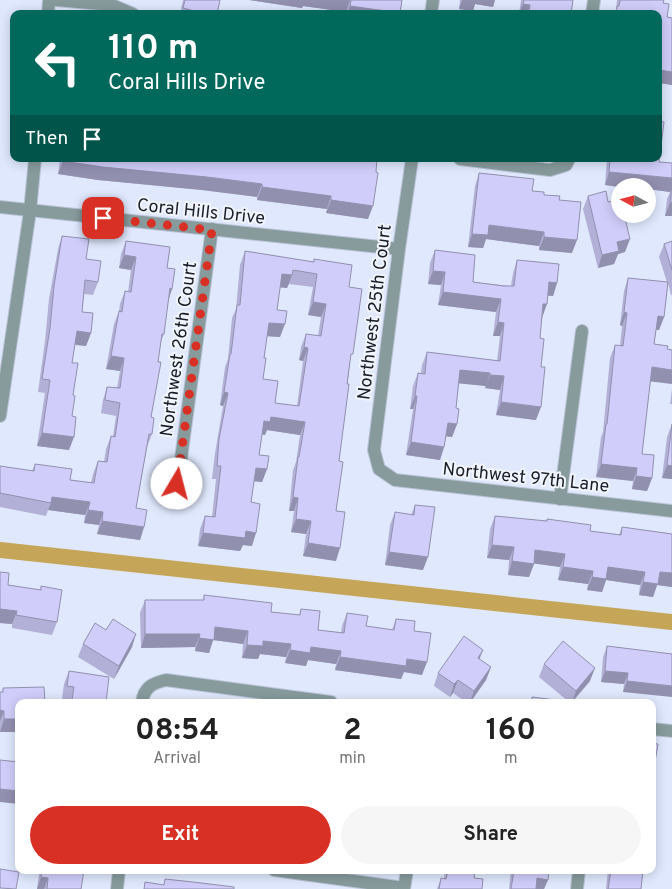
<!DOCTYPE html>
<html lang="en">
<head>
<meta charset="utf-8">
<style>
  body { margin:0; font-family:Overpass,sans-serif; background:#f6f6f6; color:#222; height:100vh; display:flex; flex-direction:column; font-size:19px; white-space:nowrap }
  * { box-sizing:border-box; margin:0 }
  p { font-size:16px; color:#767676 }
  .icon { flex:none; width:28px; height:28px; fill:none; stroke:currentColor; stroke-width:2; stroke-linecap:round; stroke-linejoin:round }
  .map { position:relative; flex:1; overflow:hidden }
  .panel { position:absolute; left:15px; top:699px; width:641px; height:175px; display:flex; flex-direction:column; background:#fff; border-radius:10px; box-shadow:0 2px 12px #0003 }
  .panel>* { flex:none }
  .top-card { position:absolute; left:10px; top:10px; width:652px; height:152px; border-radius:10px; box-shadow:0 2px 12px #0003; background:#00695c; color:#fff; overflow:hidden }
  .needle { width:32px; rotate:277deg }
  .tools { position:absolute; left:611px; top:178px; display:grid; gap:10px }
  .tools a { display:grid; place-items:center; width:45px; height:45px; border-radius:50%; background:#fff; box-shadow:0 2px 12px #0003; font-size:25px }
  .pin { position:absolute; display:grid; place-items:center; width:42px; height:42px; color:#fff; margin:-21px; border-radius:10px; box-shadow:0 2px 8px #0006 }
  .me { position:absolute; width:55px; margin:-28px; rotate:8deg; stroke-linejoin:round; filter:drop-shadow(0 0 4px #0008) }
  .turn { display:flex; align-items:center; gap:18px; height:105px; padding:0 15px; font-size:22px }
  .turn .icon { width:65px; height:65px; stroke-width:2.5 }
  .turn b { display:block; font-size:35px; line-height:42px }
  .then { display:flex; align-items:center; height:48px; padding:0 15px; background:#0003; gap:10px; font-size:19px }
  .eta { display:flex; justify-content:space-evenly; align-items:center; height:85px; text-align:center }
  .eta b { font-size:30px; font-weight:700; line-height:35px }
  .cta { display:flex; gap:10px; margin-top:auto; padding:10px 15px }
  .cta a { flex:1; height:58px; border-radius:30px; background:#d93025; color:#fff; font-size:20px; font-weight:700; line-height:58px; text-align:center }
  .cta a+a { background:#f6f6f6; color:#222 }
  .map>svg:first-child { display:block }
</style>
</head>
<body>
<div class="map">
<svg width="672" height="889" viewBox="0 0 672 889">
  <rect width="100%" height="100%" fill="#dfe8fd"/>
  <g fill="none" stroke-linecap="round" stroke-linejoin="round">
    <!-- canal -->
    <path stroke="#c5a557" stroke-width="16" d="M0 550 672 622"/>
    <defs>
      <g id="minor">
        <path d="M56 0 112 5 133 14"/>
        <path d="M48 14 49 0"/>
        <path d="M431 14 433 0"/>
        <path d="M592 14 594 0"/>
        <path d="M412 159 399 249 374 450 379 469 395 480 672 511"/>
        <path d="M460 159 550 170 566 165 569 159"/>
        <path d="M0 207 399 249"/>
        <path d="M0 416 30 211 35 159"/>
        <path d="M560 499 582 331"/>
        <path d="M175 503 212 229"/>
        <path d="M142 702C144 687 153 683 166 680L331 702"/>
        <path d="M652 729 672 731"/>
        <path d="M274 870 404 888"/>
        <path d="M117 889 119 870"/>
        <path d="M404 889 407 870"/>
        <path d="M577 889 579 870"/>
      </g>
    </defs>
    <!-- minor casing -->
    <use href="#minor" stroke="#bbc4d7" stroke-width="14"/>
    <!-- minor -->
    <use href="#minor" stroke="#879b9d" stroke-width="12"/>
  </g>
  <!-- wall -->
  <g fill="#b3b0d7" fill-rule="evenodd">
    <path d="M183 0H220L217 14H180Z"/>
    <path d="M249 0H402L400 14H346V12L303 6 302 8Z"/>
    <path d="M460 0H495L493 7 475 4 473 11 459 9Z"/>
    <path d="M521 0H573L571 14H519Z"/>
    <path d="M617 0H664L663 3 667 17 672 18V85L659 83V14H614L616 10Z"/>
    <path d="M60 159H377L368 219 326 213 327 209 257 200V197L202 190 98 180 58 174Z"/>
    <path d="M607 159H659V162L672 163V216H665L667 199 670 192 648 189V186L620 187 605 185Z"/>
    <path d="M479 173 559 200 572 253 539 250V246L486 239 483 248 468 247 475 186Z"/>
    <path d="M588 196 608 202 625 252 618 254 614 264 598 268 583 209Z"/>
    <path d="M62 236 86 259 98 282 93 295 84 294 82 312 91 333 86 346 75 345 72 363 73 395 69 450 37 446 45 393 38 392 45 341 49 299 58 249Z"/>
    <path d="M126 241 167 268 172 289 168 299 164 334 160 344 158 362 151 417 152 434 147 447 136 508 144 527 140 540 97 534 99 525 84 523 85 515 48 510 46 516 0 507V466L32 471 35 464 70 480 91 483 93 474 98 461 104 462 106 449 111 436H113L116 416 101 413 103 400 107 387 117 388 120 371 106 369 114 324 119 311 120 304 125 291 128 292 131 270 119 268 121 254Z"/>
    <path d="M672 241V295H671L668 283 664 317 659 330H656L642 454 652 478 647 491 632 489 633 481 596 477 601 437 603 432 610 358 615 345 620 346 622 326 620 325 624 291 628 278 667 282 659 257 664 244Z"/>
    <path d="M435 250 473 282 511 286 513 273 517 260 557 283 553 296H548L542 318 540 338 536 420 496 415 500 390 485 388 486 386 459 383 456 408 457 424 452 437 446 436 444 447 440 460 406 455 413 409H410L413 386 418 373H421L422 365 427 352 497 361 500 336H493L496 312 438 305 441 285 428 284 430 263Z"/>
    <path d="M245 251 313 262 314 259 349 287 350 363 339 461 336 511V561L303 556 306 534 291 532 294 511H289L293 470 296 462 300 435 267 430 265 435 262 434 259 455 267 469 262 482 254 481 251 502 252 546 243 545 240 551 198 546 200 529 205 516 212 517 216 479H212L215 453 223 406 220 405 225 367 228 359 232 318 236 309 240 265ZM289 284 313 287 308 315 321 317 318 336 306 334 301 347 299 360 303 361 297 406 275 403 263 379 264 358 267 336 280 337 277 310 280 287 287 288Z"/>
    <path d="M672 389V404H670Z"/>
    <path d="M672 424V479L662 478 667 437Z"/>
    <path d="M415 505 423 570 385 565 390 525 395 512 411 515Z"/>
    <path d="M495 516 546 521 547 519 590 531 619 535 622 527 672 534V587L657 585 653 597 639 595 640 585 606 580 602 592 587 590 588 584 558 580 560 567 534 563 529 577 508 575 509 560 487 558 490 529Z"/>
    <path d="M0 572 8 585 40 590 41 586 57 622 52 635 12 628V624L0 623Z"/>
    <path d="M204 595 271 612 299 615 301 609 318 630 341 633 342 626 347 613 366 626 392 630 396 619 414 631 422 675 404 672 401 679 335 670 336 664 308 660 306 666 285 663 286 657 260 654 258 659 242 658 243 644 213 640 209 653 195 651V647L141 648 140 613 145 600H203Z"/>
    <path d="M83 644 132 647 114 679 78 657Z"/>
    <path d="M607 646 672 654 623 692 624 684 601 682 603 657Z"/>
    <path d="M544 664 590 681 572 702H530L532 697 569 702 539 677Z"/>
    <path d="M491 667 486 680 471 702H466L453 693 450 697 434 686 438 673Z"/>
    <path d="M69 671 106 702H69L70 700 62 699 64 684Z"/>
    <path d="M3 688 19 732H0V692H2Z"/>
    <path d="M41 870H84L81 889H37L39 874Z"/>
    <path d="M445 870H475L474 878 482 889H437L441 878H444Z"/>
    <path d="M511 870H549L544 889H509Z"/>
    <path d="M608 870H643L641 889H606Z"/>
  </g>
  <!-- shaded-wall -->
  <g fill="#9290af">
    <path d="M249 0H350L346 12 303 6 302 8Z"/>
    <path d="M462 0H495L493 7 475 4 473 11 459 9Z"/>
    <path d="M523 4 530 5 527 14H519Z"/>
    <path d="M350 6 400 13 347 14Z"/>
    <path d="M659 70 672 72V85L659 83Z"/>
    <path d="M63 161 207 177 262 184 257 197 202 190 98 180 58 174Z"/>
    <path d="M609 172 672 178V192V186L670 192 648 189V186L620 187 605 185Z"/>
    <path d="M262 187 331 196 327 209 257 200Z"/>
    <path d="M331 200 373 206 368 219 326 213Z"/>
    <path d="M670 202 672 203V216H665Z"/>
    <path d="M489 225 544 232 539 246 486 239 483 248 468 247 472 234Z"/>
    <path d="M544 237 577 240 572 253 539 250Z"/>
    <path d="M630 239 625 252 618 254 614 264 598 268 602 255 617 242Z"/>
    <path d="M124 255 136 257 131 270 119 268Z"/>
    <path d="M433 271 445 272 441 285 428 284Z"/>
    <path d="M282 274 292 275 287 288 277 287Z"/>
    <path d="M549 282 557 283 553 296 545 295Z"/>
    <path d="M170 288 172 289 168 302Z"/>
    <path d="M443 292 501 299 496 312 438 305Z"/>
    <path d="M313 302 326 304 321 317 308 315Z"/>
    <path d="M543 304H547L542 318Z"/>
    <path d="M624 312 627 313 622 326 620 325Z"/>
    <path d="M658 316 664 317 659 330 653 329Z"/>
    <path d="M498 322 504 323 500 336H493Z"/>
    <path d="M269 323 285 324 280 337 264 336Z"/>
    <path d="M77 331 91 333 86 346 72 344Z"/>
    <path d="M304 347 308 348 303 361 299 360Z"/>
    <path d="M111 356 124 358 120 371 106 369Z"/>
    <path d="M652 367 672 370V384L647 381Z"/>
    <path d="M460 370 490 373 486 386 455 383Z"/>
    <path d="M490 375 504 376 500 390 485 388Z"/>
    <path d="M224 392 228 393 223 406 220 405Z"/>
    <path d="M415 396H417L413 409H410Z"/>
    <path d="M501 402 541 407 536 420 496 415Z"/>
    <path d="M271 417 305 422 300 435 267 430 265 435 259 434 264 421Z"/>
    <path d="M448 423 457 424 452 437 443 436Z"/>
    <path d="M42 433 74 437 69 450 37 446Z"/>
    <path d="M411 442 444 447 440 460 406 455Z"/>
    <path d="M601 464 637 468 633 481 596 477Z"/>
    <path d="M667 465 672 466V479L662 478Z"/>
    <path d="M256 468 267 469 262 482 251 481Z"/>
    <path d="M636 476 652 478 647 491 632 489Z"/>
    <path d="M52 497 90 502 85 515 48 510 51 503Z"/>
    <path d="M293 497 298 498 294 511H289Z"/>
    <path d="M88 510 103 512 99 525 84 523Z"/>
    <path d="M296 519 311 521 306 534 291 532Z"/>
    <path d="M102 521 144 527 140 540 97 534Z"/>
    <path d="M246 531 256 533 252 546 243 545 240 551 198 546 203 533Z"/>
    <path d="M308 543 340 548 336 561 303 556Z"/>
    <path d="M492 545 514 547 509 560 487 558Z"/>
    <path d="M535 550 565 554 560 567 530 563Z"/>
    <path d="M389 552 428 557 423 570 385 565Z"/>
    <path d="M512 561 534 564 529 577 508 575Z"/>
    <path d="M563 567 593 571 588 584 558 580Z"/>
    <path d="M608 567 645 572 640 585 606 580 602 592 587 590 592 577Z"/>
    <path d="M660 572 672 573V587L657 585 653 597 639 595 643 582Z"/>
    <path d="M0 609 17 611 12 624 0 623Z"/>
    <path d="M215 627 248 631 243 644 213 640 209 653 195 651 199 638Z"/>
    <path d="M136 634 132 647 114 679 119 666Z"/>
    <path d="M145 634H200L195 647 141 648Z"/>
    <path d="M263 641 291 644 286 657 260 654 258 659 242 658 247 645Z"/>
    <path d="M311 647 341 651 336 664 308 660 306 666 285 663 290 650Z"/>
    <path d="M483 650 478 663V658Z"/>
    <path d="M340 657 407 659 427 662 422 675 404 672 401 679 335 670Z"/>
    <path d="M491 667 486 680 470 702 474 691Z"/>
    <path d="M595 668 590 681 572 702 576 691Z"/>
    <path d="M605 671 628 673 624 684 601 682Z"/>
    <path d="M458 680 453 693 450 697 454 684Z"/>
    <path d="M627 681 672 686V697L623 692Z"/>
    <path d="M72 700 80 701 79 702H71Z"/>
    <path d="M0 710 4 711 0 721Z"/>
    <path d="M4 719H19V732H0Z"/>
    <path d="M0 789 19 791V804L0 802Z"/>
    <path d="M41 877 48 878 44 889H37Z"/>
    <path d="M537 878 548 880 544 889H533Z"/>
  </g>
  <!-- building -->
  <g fill="#d0cdfa" stroke="#9290af" fill-rule="evenodd">
    <path d="M185 0H220L217 14H205L183 8Z"/>
    <path d="M351 0H402L400 13 350 6Z"/>
    <path d="M524 0H573L571 14H529L530 5 523 4Z"/>
    <path d="M620 0H664L663 3 669 4 667 17 672 18V72L659 70V14H616L617 6H619Z"/>
    <path d="M659 121 664 122 659 162 672 163V178L609 172 610 159H659Z"/>
    <path d="M63 159H377L376 172 378 173 373 206 331 200V196L262 187V184L207 177 103 167 63 161Z"/>
    <path d="M479 173 534 179 532 191 544 192V195L560 196 559 200 581 202 577 240 544 237V232L489 225 488 235 472 234Z"/>
    <path d="M672 186V203L670 202Z"/>
    <path d="M606 191 608 202 620 199V214H624L630 239 617 242 619 251 602 255 588 196Z"/>
    <path d="M62 236 89 239 86 259 101 261 98 282 85 280 82 312 93 313 91 333 77 331 72 363H78L73 395 75 396 72 416 76 417 74 437 42 433 50 380 42 379 50 328 54 286Z"/>
    <path d="M126 241 170 247 167 268 175 269 172 289 170 288 164 334H162L158 362H161L151 417 154 418 152 434H149L136 508 147 510 144 527 102 521 103 512 88 510 90 502 52 497 51 503 0 493V466L34 471 35 464 72 469 70 480 94 483 98 461 107 462 111 436 115 437 120 403 105 400 107 387 120 388 124 358 111 356 119 311 122 312 125 291 131 292 136 257 124 255Z"/>
    <path d="M672 241V270L664 244Z"/>
    <path d="M435 250 475 255 473 282 504 286H514L517 260 559 264 557 283 549 282 547 304H543L540 338 544 339 541 367H545L541 407 501 402 504 376 490 375V373L460 370 456 408 459 409 457 424 448 423 444 447 411 442 417 396H415L418 373 425 374 427 352 500 361 504 323 498 322 501 299 443 292 445 272 433 271Z"/>
    <path d="M245 251 314 262V259L352 265 349 287 362 289 353 354H351L347 384H349L339 461 343 462 336 511 345 512 340 548 308 543 311 521 296 519 298 498 293 497 298 457H299L305 422 271 417 270 422 264 421 259 455 269 456 267 469 256 468 251 502 260 504 256 533 246 531 245 538 203 533 205 516 215 517 221 466H217L219 439 228 393 224 392 230 354H231L237 305H240ZM293 270 317 274 313 302 326 304 321 336 306 334 304 347 308 348 299 406 275 403 278 381 263 379 266 358H264L269 323 285 324 287 311 277 310 282 274 292 275Z"/>
    <path d="M628 278 668 282 664 317 658 316 654 344 668 346 667 349 672 350V370L652 367 642 454 654 455 652 478 636 476 637 468 601 464 606 424H607L615 345 623 346 627 313 624 312Z"/>
    <path d="M672 424V466L667 465Z"/>
    <path d="M415 505 435 507 428 557 389 552 395 512 414 515Z"/>
    <path d="M495 516 547 521V519L591 525 590 531 621 535 622 527 672 534V573L660 572 658 584 643 582 645 572 608 567 606 579 592 577 593 571 563 567 565 554 535 550 534 564 512 561 514 547 492 545Z"/>
    <path d="M0 572 9 573 8 585 41 590V586L62 590 57 622 16 615 17 611 0 609Z"/>
    <path d="M204 595 272 603 271 612 300 615 301 609 320 611 318 630 344 633 347 613 368 616 366 626 394 630 396 619 415 621 414 631 431 633 427 662 407 659 406 666 340 657 341 651 311 647 310 653 290 650 291 644 263 641V646L247 645 248 631 215 627 214 640 199 638 200 634H145V600H204Z"/>
    <path d="M113 619 136 634 119 666 83 644 95 623 106 630Z"/>
    <path d="M464 636 483 650 478 658 491 667 474 691 458 680 454 684 438 673Z"/>
    <path d="M563 641 595 668 576 691 544 664Z"/>
    <path d="M607 646 672 654V686L627 681 628 673 605 671Z"/>
    <path d="M69 671 109 677 106 702H80V701L72 700 74 687 67 686Z"/>
    <path d="M44 687 45 702H19V719H4V711L0 710V692H3V688Z"/>
    <path d="M532 697 572 702H532Z"/>
    <path d="M652 743 658 744 652 779Z"/>
    <path d="M0 760 19 762V791L0 789Z"/>
    <path d="M0 869 19 872 16 889 0 888Z"/>
    <path d="M42 870H84L81 889H47L48 878 41 877Z"/>
    <path d="M448 870H475L474 878 483 879 482 889H439L441 878 446 879Z"/>
    <path d="M514 870H549L548 880 537 878 536 889H511Z"/>
    <path d="M611 870H643L641 889H608Z"/>
    <path d="M165 879 193 882 234 887V889H144L145 882 164 885Z"/>
  </g>
  <g fill="none" stroke-linecap="round" stroke-linejoin="round">
    <!-- route -->
    <path stroke="#d93025" stroke-width="9" stroke-dasharray="0 16.2" d="M103 218 212 230 177 484"/>
  </g>
  <g text-anchor="middle" stroke-width="4" stroke-linejoin="round" paint-order="stroke">
    <!-- street labels -->
    <g font-size="18" fill="#191e2a" stroke="#f2f5fc">
      <text transform="translate(201 211) rotate(6)" y="6">Coral Hills Drive</text>
      <text transform="translate(374 312) rotate(-83)" y="6">Northwest 25th Court</text>
      <text transform="translate(178 349) rotate(-82)" y="6">Northwest 26th Court</text>
      <text transform="translate(526 477) rotate(6)" y="6">Northwest 97th Lane</text>
    </g>
  </g>
</svg>
<div class="tools">
<a><svg class="needle" viewBox="-14 -14 28 28"><path d="M0-13l5 13h-10z" fill="#e53935"/><path d="M0 13l5-13h-10z" fill="#767676"/></svg></a>
</div>
<div class="pin" style="left:103px;top:218px;background:#d93025"><svg class="icon" aria-label="arrive" viewBox="0 0 24 24"><path d="M6 21V4h12l-3 4 3 4H6"/></svg></div>
<svg class="me" style="left:177px;top:484px" viewBox="-20 -20 40 40"><circle r="19" fill="#fff"/><path d="M0-13L10 11 0 6-10 11z" fill="#d93025"/></svg>
<div class="top-card">
<div class="turn"><svg class="icon" aria-label="left" viewBox="0 0 24 24"><path d="M17 20v-9H6M10 6l-5 5 5 5"/></svg><div><b>110 m</b>Coral Hills Drive</div></div>
<div class="then">Then<svg class="icon" aria-label="arrive" viewBox="0 0 24 24"><path d="M6 21V4h12l-3 4 3 4H6"/></svg></div>
</div>
<section class="panel">
<div class="eta">
<div><b>08:54</b><p>Arrival</p></div>
<div><b>2</b><p>min</p></div>
<div><b>160</b><p>m</p></div>
</div>
<div class="cta"><a>Exit</a><a>Share</a></div>
</section>
</div>
</body>
</html>
